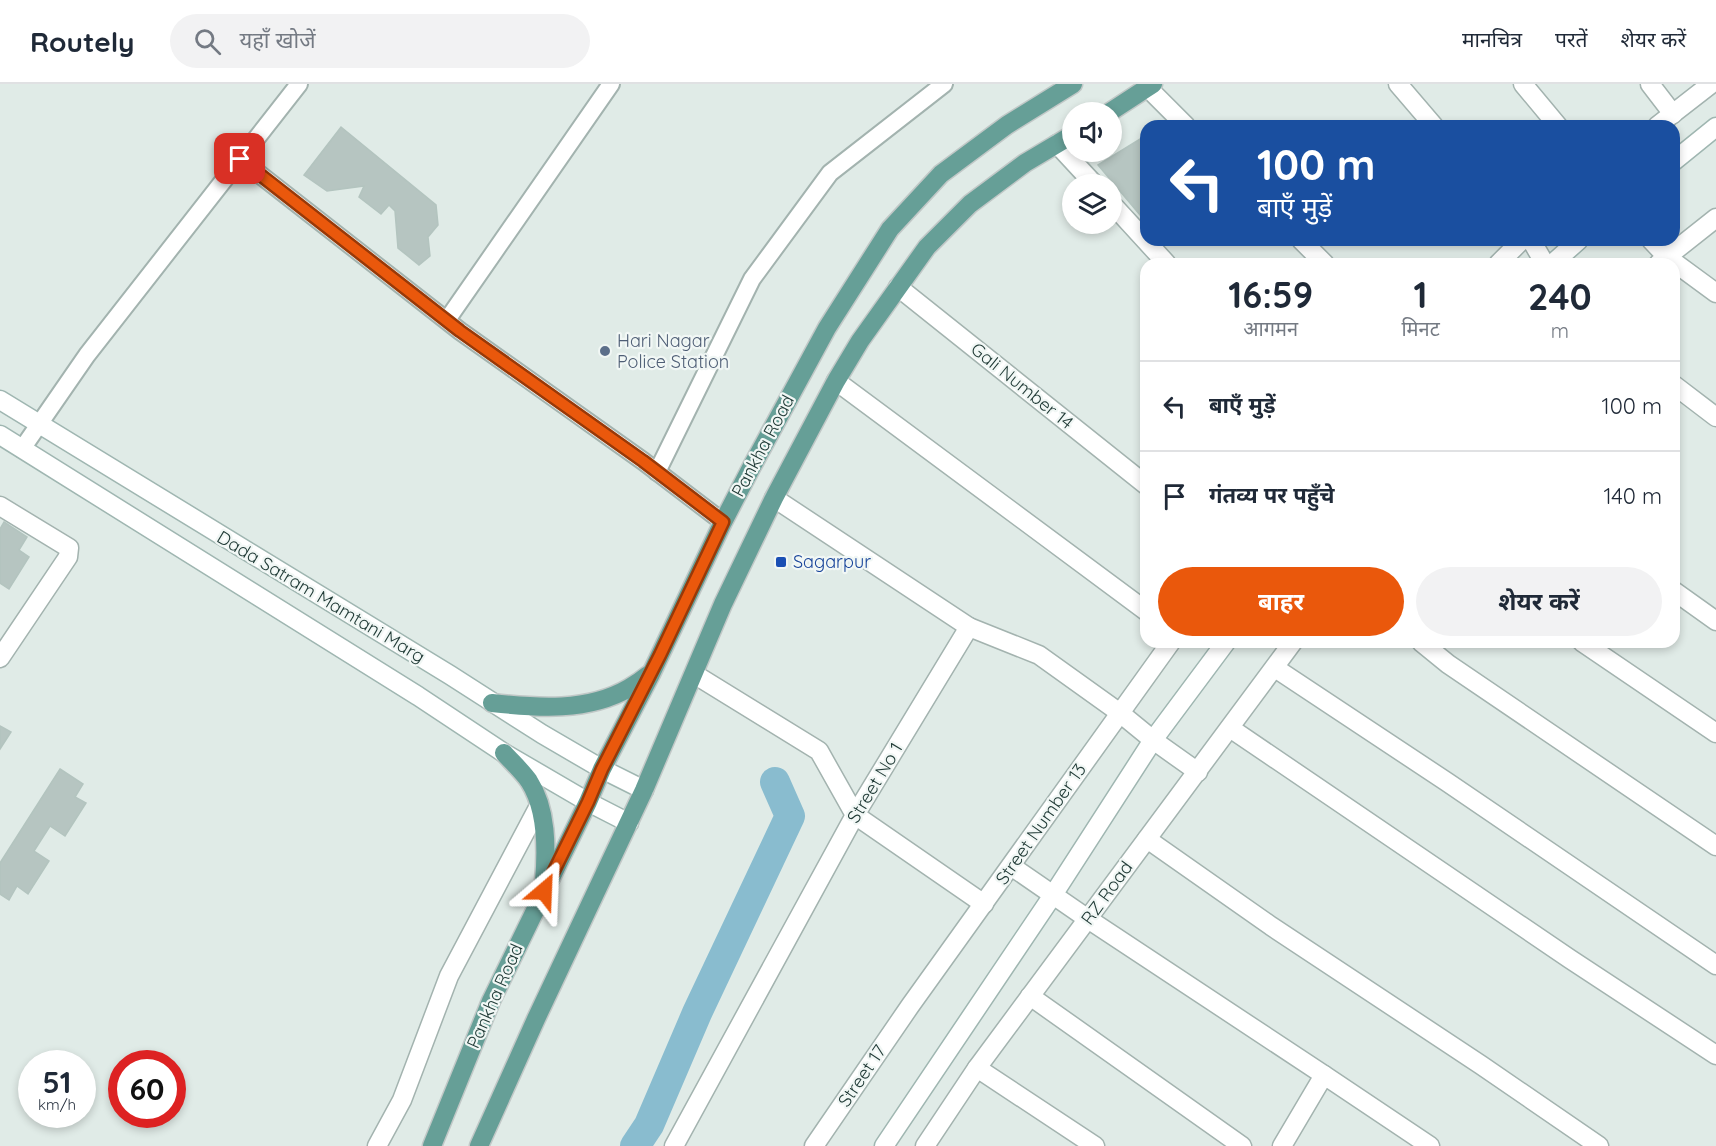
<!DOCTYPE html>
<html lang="hi">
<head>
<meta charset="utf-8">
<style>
  body { margin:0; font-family:Quicksand,"Noto Sans Devanagari",sans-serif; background:#f2f2f3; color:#1f2937; height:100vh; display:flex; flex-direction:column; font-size:22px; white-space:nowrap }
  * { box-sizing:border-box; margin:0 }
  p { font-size:20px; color:#747a83 }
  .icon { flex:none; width:33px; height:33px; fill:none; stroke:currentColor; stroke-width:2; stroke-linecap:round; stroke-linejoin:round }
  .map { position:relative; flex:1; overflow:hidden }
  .drawer { position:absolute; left:1140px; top:174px; width:540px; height:390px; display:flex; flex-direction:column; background:#fff; border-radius:18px; box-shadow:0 3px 9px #0003 }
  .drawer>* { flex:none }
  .top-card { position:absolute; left:1140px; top:36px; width:540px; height:126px; border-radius:18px; box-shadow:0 3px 9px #0003; background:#1a4fa0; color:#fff; overflow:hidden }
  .tools { position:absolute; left:1062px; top:18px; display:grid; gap:12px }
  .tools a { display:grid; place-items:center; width:60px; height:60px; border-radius:50%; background:#fff; box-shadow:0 3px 9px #0003; font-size:30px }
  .speed { position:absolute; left:18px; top:966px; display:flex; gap:12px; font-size:30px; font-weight:700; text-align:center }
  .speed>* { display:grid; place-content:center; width:78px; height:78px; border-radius:50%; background:#fff; box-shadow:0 3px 9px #0003; line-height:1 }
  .speed small { font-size:15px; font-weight:400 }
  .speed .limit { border:9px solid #d22; background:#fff; color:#111 }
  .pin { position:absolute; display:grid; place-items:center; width:51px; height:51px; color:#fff; margin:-26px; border-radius:12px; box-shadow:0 3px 9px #0006 }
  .me { position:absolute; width:66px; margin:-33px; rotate:26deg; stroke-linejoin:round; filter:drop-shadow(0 0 4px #0008) }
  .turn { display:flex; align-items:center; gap:21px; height:126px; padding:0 18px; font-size:27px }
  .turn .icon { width:78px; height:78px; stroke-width:2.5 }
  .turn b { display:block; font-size:42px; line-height:51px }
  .eta { display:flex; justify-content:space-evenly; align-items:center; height:102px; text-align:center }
  .eta b { font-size:36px; font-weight:700; line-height:42px }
  .button { display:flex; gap:12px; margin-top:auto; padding:12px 18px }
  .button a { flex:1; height:69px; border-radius:36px; background:#ea580c; color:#fff; font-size:24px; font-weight:700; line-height:69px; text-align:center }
  .button a+a { background:#f2f2f3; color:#1f2937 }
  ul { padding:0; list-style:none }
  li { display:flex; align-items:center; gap:18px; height:90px; padding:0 18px; border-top:2px solid #e0e1e3 }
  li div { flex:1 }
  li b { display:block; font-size:22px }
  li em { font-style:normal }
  header { display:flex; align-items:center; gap:36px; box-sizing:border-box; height:84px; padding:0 30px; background:#fff; border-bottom:2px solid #e0e1e3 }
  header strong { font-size:28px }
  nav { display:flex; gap:33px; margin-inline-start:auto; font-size:21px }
  .search { width:420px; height:54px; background:#f2f2f3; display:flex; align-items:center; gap:15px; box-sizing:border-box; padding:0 21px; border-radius:33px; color:#747a83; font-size:22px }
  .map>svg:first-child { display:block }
</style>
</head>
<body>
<header>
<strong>Routely</strong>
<div class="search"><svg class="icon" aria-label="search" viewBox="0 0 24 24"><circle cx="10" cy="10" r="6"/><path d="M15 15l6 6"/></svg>यहाँ खोजें</div>
<nav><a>मानचित्र</a><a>परतें</a><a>शेयर करें</a></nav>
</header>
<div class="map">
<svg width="1716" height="1062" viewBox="0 0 1716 1062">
  <rect width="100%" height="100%" fill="#e0ebe7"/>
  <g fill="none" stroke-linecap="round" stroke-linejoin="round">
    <!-- canal -->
    <path stroke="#89bccf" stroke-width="30" d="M635 1062 649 1041 697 929 790 732 775 698"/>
  </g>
  <!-- building -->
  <g fill="#b6c5c1" stroke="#b3c4bf" stroke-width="1.5">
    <path d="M341 43 436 121 438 141 428 153 430 172 419 181 398 164 395 127 389 121 381 130 359 113 364 102 327 107 304 91Z"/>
    <path d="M1145 52 1146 53V126L1140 131 1098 81Z"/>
    <path d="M4 438 27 453 19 466 29 473 9 505 0 499V445Z"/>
    <path d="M0 642 11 648 0 665Z"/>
    <path d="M60 685 83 700 75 713 86 719 65 752 50 742 34 767 49 777 28 810 17 802 9 816 0 810V779Z"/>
  </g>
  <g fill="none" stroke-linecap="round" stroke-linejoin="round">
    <defs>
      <g id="lane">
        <path d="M240 75 460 247 643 377 723 438"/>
        <path d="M447 236 611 0"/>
        <path d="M22 365 87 271 299 0"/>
        <path d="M657 388 752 195 830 89 944 0"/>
      </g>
      <g id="street">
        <path d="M1398 0 1434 42"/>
        <path d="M1523 0 1558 42"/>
        <path d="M1650 0 1673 30"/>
        <path d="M1148 4 1186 42"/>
        <path d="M1657 42 1711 0"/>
        <path d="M1057 60 1094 100"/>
        <path d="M1112 120 1167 180"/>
        <path d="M1301 156 1325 180"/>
        <path d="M1531 156 1545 180"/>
        <path d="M1651 156 1667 173 1716 209"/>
        <path d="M1498 180 1522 156"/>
        <path d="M1658 180 1716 134"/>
        <path d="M898 203 1146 401"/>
        <path d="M836 297 1146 527"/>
        <path d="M1674 301 1716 333"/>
        <path d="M0 422 69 464 68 473 0 574"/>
        <path d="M1674 507 1716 537"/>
        <path d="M969 543 1039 571 1120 629 1153 656 1198 688"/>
        <path d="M1421 558 1448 580 1716 762"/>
        <path d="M1582 558 1716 649"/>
        <path d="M1275 584 1447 698 1716 881"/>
        <path d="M694 590 819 667 855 731 984 820"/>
        <path d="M1230 644 1570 875 1716 971"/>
        <path d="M1147 755 1271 842 1481 981 1599 1062"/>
        <path d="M1011 782 1088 835 1324 991"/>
        <path d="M1030 912 1242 1062"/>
        <path d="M977 984 1095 1062"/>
        <path d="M377 1062 402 1016 449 892 539 722"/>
        <path d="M674 1062 855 731 969 543 774 414"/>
        <path d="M814 1062 910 922 1171 558"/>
        <path d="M925 1062 977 984 1293 558"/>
        <path d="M1282 1062 1324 991 1430 1062"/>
      </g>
      <g id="secondary">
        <path d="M1674 77 1716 43"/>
        <path d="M1552 180 1579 156"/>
        <path d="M0 316 450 591 542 650 602 685 644 706"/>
        <path d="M0 351 418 612 504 669 588 718 629 739"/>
        <path d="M884 1062 1053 811 1153 656 1226 558"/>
      </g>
      <g id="primary">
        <path d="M1110 28 1153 0"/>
        <path d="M492 619C537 624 588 628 629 604 636 600 642 596 648 591"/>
        <path d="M504 669C512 678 522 687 529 697 547 725 547 764 544 797"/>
        <path d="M432 1062 491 917 588 718 602 685 651 590 723 438 751 384 827 244 890 145 941 90 1007 41 1073 0"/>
        <path d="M479 1062 536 935 644 706 723 520 774 414 836 297 860 257 927 163 970 120 1025 79 1072 51"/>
      </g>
    </defs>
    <!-- lane casing -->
    <use href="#lane" stroke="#a3b3af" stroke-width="20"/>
    <!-- street casing -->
    <use href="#street" stroke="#a3b3af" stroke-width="21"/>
    <!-- secondary casing -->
    <use href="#secondary" stroke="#9fb6b1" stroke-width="21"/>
    <!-- primary casing -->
    <use href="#primary" stroke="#c1c8c7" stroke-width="21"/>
    <!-- lane -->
    <use href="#lane" stroke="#fff" stroke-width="16"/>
    <!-- street -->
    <use href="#street" stroke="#fff" stroke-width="18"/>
    <!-- secondary -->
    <use href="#secondary" stroke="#fff" stroke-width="18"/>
    <!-- primary -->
    <use href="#primary" stroke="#669f97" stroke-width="18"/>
  </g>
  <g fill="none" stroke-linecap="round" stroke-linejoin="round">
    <defs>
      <path id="route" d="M240 75 460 247 643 377 723 438 660 571 602 685 588 718 544 807"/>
    </defs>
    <!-- route casing -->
    <use href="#route" stroke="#983908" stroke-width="15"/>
    <!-- route -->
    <use href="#route" stroke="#ea580c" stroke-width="10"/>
  </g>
  <!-- markers -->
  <circle fill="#5c6f8a" stroke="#f1f7f5" stroke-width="2" cx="605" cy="267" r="6"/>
  <rect fill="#1a4fb4" stroke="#f1f7f5" stroke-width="2" x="775" y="472" width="12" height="12" rx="3"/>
  <g text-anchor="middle" stroke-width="4.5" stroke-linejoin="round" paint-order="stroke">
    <!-- service labels -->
    <g font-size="18" fill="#4e5e75" stroke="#f1f7f5" text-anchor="start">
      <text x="617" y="263">Hari Nagar<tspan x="617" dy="21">Police Station</tspan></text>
    </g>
    <!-- street labels -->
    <g font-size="18" fill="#213b37" stroke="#f1f7f5">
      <text transform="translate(1022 302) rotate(39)" y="6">Gali Number 14</text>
      <text transform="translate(763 362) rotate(-62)" y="6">Pankha Road</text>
      <text transform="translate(321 513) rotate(31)" y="6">Dada Satram Mamtani Marg</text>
      <text transform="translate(875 699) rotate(-59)" y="6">Street No 1</text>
      <text transform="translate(1041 740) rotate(-55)" y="6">Street Number 13</text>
      <text transform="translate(1107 809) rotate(-54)" y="6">RZ Road</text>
      <text transform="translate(495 912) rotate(-66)" y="6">Pankha Road</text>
      <text transform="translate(862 992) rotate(-56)" y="6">Street 17</text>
    </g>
    <!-- transit labels -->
    <g font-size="18" fill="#164399" stroke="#f1f7f5" text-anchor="start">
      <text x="793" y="484">Sagarpur</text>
    </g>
  </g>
</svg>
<div class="tools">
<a><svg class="icon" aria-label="sound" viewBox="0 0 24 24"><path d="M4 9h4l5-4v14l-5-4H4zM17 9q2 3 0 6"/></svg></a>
<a><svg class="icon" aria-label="layers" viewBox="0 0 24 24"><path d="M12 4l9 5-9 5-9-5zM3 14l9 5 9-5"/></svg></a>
</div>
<div class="speed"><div>51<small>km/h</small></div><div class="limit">60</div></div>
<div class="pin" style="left:240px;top:75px;background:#d93025"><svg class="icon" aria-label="arrive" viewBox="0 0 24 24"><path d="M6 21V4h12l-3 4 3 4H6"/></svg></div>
<svg class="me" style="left:544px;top:807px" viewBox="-20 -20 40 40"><path d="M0-17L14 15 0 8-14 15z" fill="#ea580c" stroke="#fff" stroke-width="4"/></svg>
<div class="top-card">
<div class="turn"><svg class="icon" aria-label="left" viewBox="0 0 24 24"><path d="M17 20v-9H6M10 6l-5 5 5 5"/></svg><div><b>100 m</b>बाएँ मुड़ें</div></div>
</div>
<section class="drawer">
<div class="eta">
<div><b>16:59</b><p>आगमन</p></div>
<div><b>1</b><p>मिनट</p></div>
<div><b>240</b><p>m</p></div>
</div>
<ul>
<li><svg class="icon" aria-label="left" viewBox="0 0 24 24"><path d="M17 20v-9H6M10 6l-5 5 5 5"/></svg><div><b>बाएँ मुड़ें</b></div><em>100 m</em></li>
<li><svg class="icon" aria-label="arrive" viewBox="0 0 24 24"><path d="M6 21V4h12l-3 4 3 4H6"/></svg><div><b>गंतव्य पर पहुँचे</b></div><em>140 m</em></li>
</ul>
<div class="button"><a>बाहर</a><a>शेयर करें</a></div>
</section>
</div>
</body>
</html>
